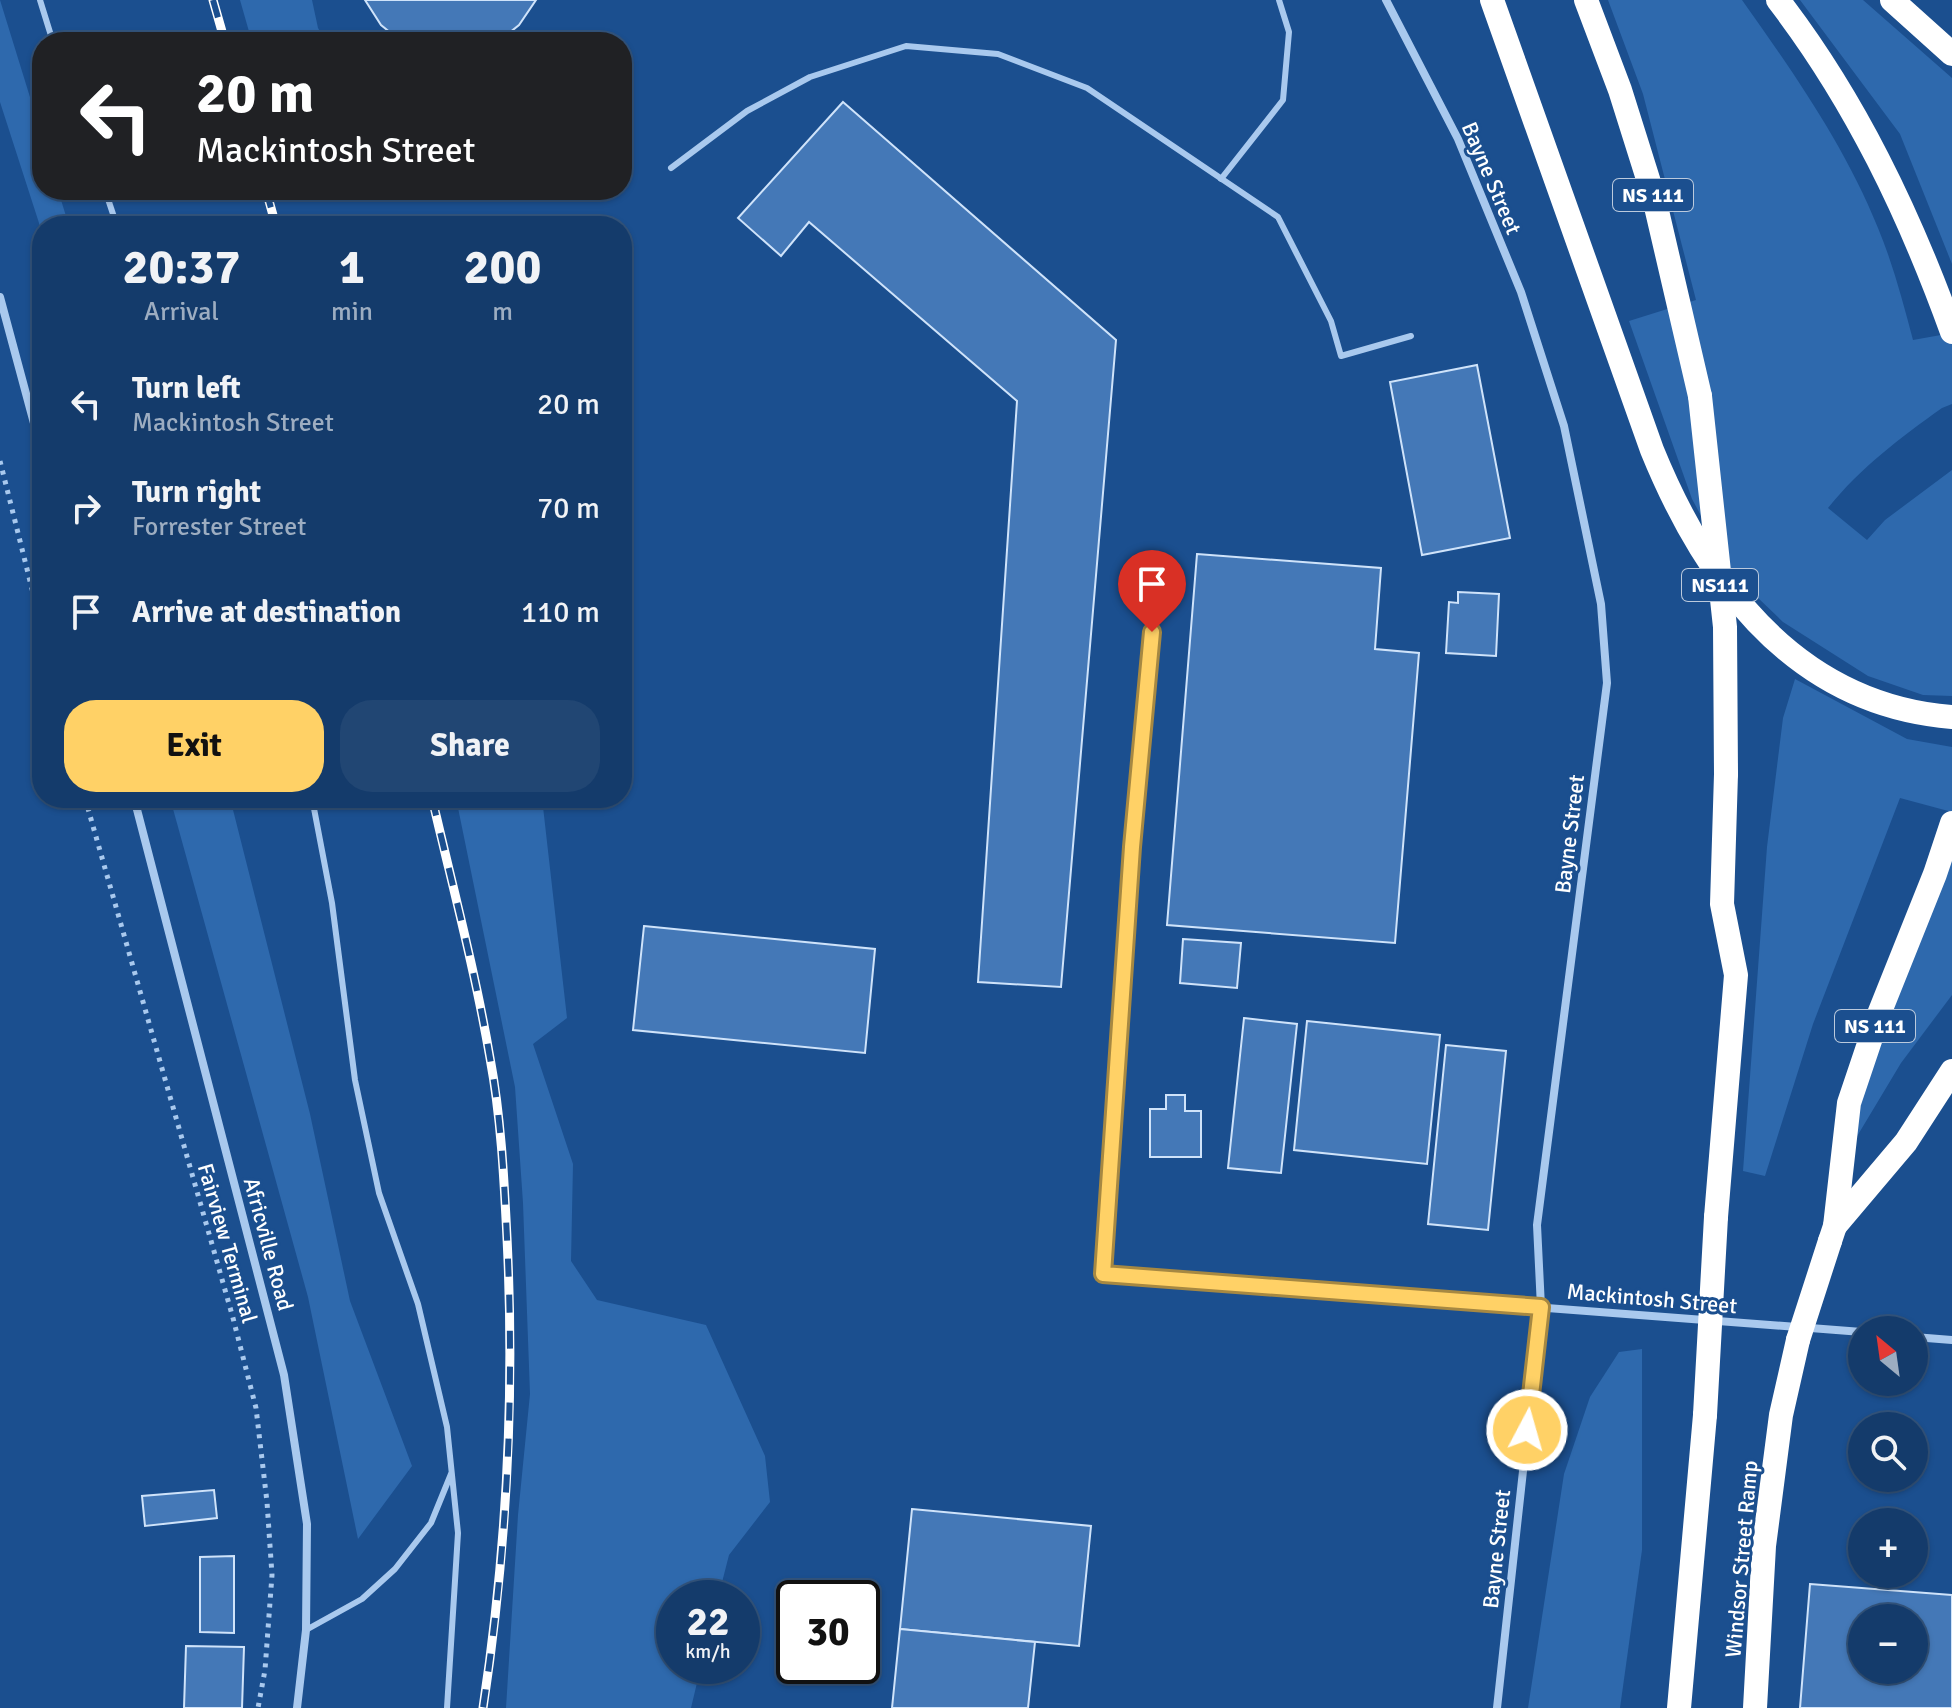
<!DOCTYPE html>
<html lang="en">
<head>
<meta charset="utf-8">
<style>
  body { margin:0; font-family:Signika,sans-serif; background:#214673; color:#f1f3f6; height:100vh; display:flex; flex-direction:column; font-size:30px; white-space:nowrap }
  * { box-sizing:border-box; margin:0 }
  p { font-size:26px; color:#9dadc1 }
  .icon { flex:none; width:44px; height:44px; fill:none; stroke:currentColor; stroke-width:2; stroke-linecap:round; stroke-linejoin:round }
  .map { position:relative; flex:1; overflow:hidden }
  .sheet { position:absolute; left:32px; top:216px; width:600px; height:592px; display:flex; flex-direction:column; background:#143b6b; border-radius:32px; box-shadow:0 2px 6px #0004,0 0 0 2px #33557e }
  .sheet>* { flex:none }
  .top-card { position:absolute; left:32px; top:32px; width:600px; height:168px; border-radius:32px; box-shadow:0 2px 6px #0004,0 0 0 2px #33557e; background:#202124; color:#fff; overflow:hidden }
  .needle { width:52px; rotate:331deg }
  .tools { position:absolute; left:1848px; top:1316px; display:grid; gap:16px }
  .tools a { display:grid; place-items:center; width:80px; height:80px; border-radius:50%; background:#143b6b; box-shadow:0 2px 6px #0004,0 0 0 2px #33557e; font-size:40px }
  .speed { position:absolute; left:656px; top:1580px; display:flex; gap:16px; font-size:40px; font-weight:700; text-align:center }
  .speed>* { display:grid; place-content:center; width:104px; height:104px; border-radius:50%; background:#143b6b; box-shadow:0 2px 6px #0004,0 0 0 2px #33557e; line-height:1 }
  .speed small { font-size:20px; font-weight:400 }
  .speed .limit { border:4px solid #111; border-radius:12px; background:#fff; color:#111 }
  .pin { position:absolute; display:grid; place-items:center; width:68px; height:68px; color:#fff; margin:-82px -34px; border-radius:50% 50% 50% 0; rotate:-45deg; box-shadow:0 0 8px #0007 }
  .pin .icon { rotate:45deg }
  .me { position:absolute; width:88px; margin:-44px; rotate:6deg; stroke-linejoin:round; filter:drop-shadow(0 0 6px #0008) }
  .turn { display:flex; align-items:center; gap:28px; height:168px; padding:0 32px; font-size:36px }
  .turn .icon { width:104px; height:104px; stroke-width:2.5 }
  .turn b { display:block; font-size:56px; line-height:68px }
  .eta { display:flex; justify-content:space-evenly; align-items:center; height:136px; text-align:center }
  .eta b { font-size:48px; font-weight:700; line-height:56px }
  .primary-button { display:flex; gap:16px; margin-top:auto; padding:16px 32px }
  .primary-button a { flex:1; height:92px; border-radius:32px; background:#ffd166; color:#111; font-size:32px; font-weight:700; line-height:92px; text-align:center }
  .primary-button a+a { background:#214673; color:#f1f3f6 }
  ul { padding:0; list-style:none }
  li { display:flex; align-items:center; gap:24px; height:104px; padding:0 32px }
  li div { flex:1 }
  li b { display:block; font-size:30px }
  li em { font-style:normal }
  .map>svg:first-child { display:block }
</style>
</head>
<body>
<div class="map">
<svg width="1952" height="1708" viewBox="0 0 1952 1708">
  <rect width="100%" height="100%" fill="#1b4f8f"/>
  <!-- green -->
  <g fill="#2e69ad">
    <path d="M0 0 42 136V190H58L69 226H42V243L39 223 0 102Z"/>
    <path d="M240 0H312L318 28 326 42H252Z"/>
    <path d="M1608 0H1742C1793 72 1845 146 1878 228 1893 264 1903 302 1913 340L1952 333V404L1942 408C1900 438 1861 467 1828 508L1867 540 1885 520 1952 470V696L1923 695 1868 676 1783 622 1732 573 1692 499 1629 321 1696 300 1643 94Z"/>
    <path d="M1800 0H1863L1952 78V264L1900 134Z"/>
    <path d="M1795 679 1907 739 1952 747V812L1900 798 1813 1024 1765 1176 1743 1171 1767 847 1783 718Z"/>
    <path d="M170 798H230L310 1114 350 1301 412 1466 358 1539 308 1297Z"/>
    <path d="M456 798H542L567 1018 533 1044 573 1164 571 1261 597 1300 706 1325 765 1456 770 1502 729 1555 718 1598H674V1666H701L691 1708H506L518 1515 530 1394 523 1203 515 1087Z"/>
    <path d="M1952 843V995L1901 1063 1853 1143 1834 1137Z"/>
    <path d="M1642 1349V1550L1620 1708H1528L1564 1474 1590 1397 1619 1352Z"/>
  </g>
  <!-- building -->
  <g fill="#4478b7" stroke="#cfe3fa" stroke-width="2" fill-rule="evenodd">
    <path d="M365 0H536L519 25 498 42H402L381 25Z"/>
    <path d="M843 102 1116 340 1061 987 978 982 1017 401 809 222 781 256 738 218Z"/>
    <path d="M1477 365 1510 538 1422 555 1390 382Z"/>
    <path d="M1197 554 1381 568 1375 649 1419 653 1395 943 1167 925Z"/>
    <path d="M1458 592 1499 594 1496 656 1446 653 1449 602 1458 603Z"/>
    <path d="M644 926 875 949 865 1053 633 1030Z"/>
    <path d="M1183 939 1241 943 1237 988 1180 983Z"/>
    <path d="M1244 1018 1297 1024 1281 1173 1228 1168Z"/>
    <path d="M1307 1021 1440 1035 1427 1164 1294 1150Z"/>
    <path d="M1446 1045 1506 1051 1488 1230 1428 1224Z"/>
    <path d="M1166 1095H1185V1111H1201V1157H1150V1109H1166Z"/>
    <path d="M214 1490 217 1518 145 1526 142 1496Z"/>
    <path d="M912 1509 1091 1526 1079 1646 900 1629Z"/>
    <path d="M234 1556V1633L200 1632V1557Z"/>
    <path d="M1810 1584 1952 1595V1708H1800ZM1862 1618H1914V1670H1862Z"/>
    <path d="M900 1629 1035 1642 1028 1708H892Z"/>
    <path d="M186 1646 244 1647 242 1708H184Z"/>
  </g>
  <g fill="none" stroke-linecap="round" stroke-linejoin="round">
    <!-- path -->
    <g stroke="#a9c9ee" stroke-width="5" stroke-dasharray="4 6" stroke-linecap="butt">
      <path d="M0 461 42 629"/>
      <path d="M85 798 233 1318 256 1408 267 1502 272 1575 265 1670 258 1708"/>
    </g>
    <!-- service -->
    <g stroke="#a9c9ee" stroke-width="6">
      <path d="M40 0 53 42"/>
      <path d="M671 168 747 111 810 77 906 46 998 54 1087 88 1278 217 1331 321 1341 356 1411 336"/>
      <path d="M1221 179 1283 100 1289 32 1279 0"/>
      <path d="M105 190 117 226"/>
      <path d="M312 798 332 903 355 1080 379 1193 418 1304 447 1427 458 1533 447 1708"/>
      <path d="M306 1630 362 1599 395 1569 431 1523 451 1474"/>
    </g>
    <!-- minor -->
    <g stroke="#a9c9ee" stroke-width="8">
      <path d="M1386 0 1458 139 1521 292 1564 426 1601 604 1607 683 1537 1225 1541 1307 1497 1708"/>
      <path d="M0 297 42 453"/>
      <path d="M1152 632 1132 847 1103 1274 1862 1332"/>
      <path d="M134 798 284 1375 307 1524 306 1630 297 1708"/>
      <path d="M1914 1337 1952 1340"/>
    </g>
    <!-- motorway -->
    <g stroke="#fff" stroke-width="24">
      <path d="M1492 0 1652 450C1707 585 1797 705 1952 717"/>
      <path d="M1586 0 1620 90 1654 198 1700 396"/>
      <path d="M1778 0C1855 100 1909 213 1952 332"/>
      <path d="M1892 0 1952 54"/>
      <path d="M1716 1217 1736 975 1722 904 1726 774"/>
      <path d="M1835 1226 1906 1142 1952 1071"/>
      <path d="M1830 1241 1835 1226 1849 1103 1879 1014 1935 874 1952 823"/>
      <path d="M1679 1708 1705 1415"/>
      <path d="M1755 1708 1764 1546 1781 1415 1798 1340"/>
    </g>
    <defs>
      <g id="rail">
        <path d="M213 0 225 42"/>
        <path d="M266 190 276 226"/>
        <path d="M432 798C452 884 475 970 490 1058 501 1117 504 1178 507 1238 515 1398 507 1549 483 1708"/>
      </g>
    </defs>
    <!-- rail casing -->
    <use href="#rail" stroke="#fff" stroke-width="9"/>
    <!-- rail -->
    <use href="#rail" stroke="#1b4f8f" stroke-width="6" stroke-dasharray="18" stroke-linecap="butt"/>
    <!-- motorway-bridge -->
    <g stroke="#fff" stroke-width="24">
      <path d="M1700 396 1725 627 1726 774"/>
      <path d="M1798 1340 1830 1241"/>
      <path d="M1705 1415 1716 1217"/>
    </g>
  </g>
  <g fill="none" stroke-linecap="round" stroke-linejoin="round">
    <defs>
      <path id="route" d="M1152 632 1132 847 1103 1274 1541 1307 1527 1430"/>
    </defs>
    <!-- route casing -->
    <use href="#route" stroke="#a68842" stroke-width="20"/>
    <!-- route -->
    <use href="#route" stroke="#ffd166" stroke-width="14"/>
  </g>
  <g text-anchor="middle" stroke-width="6" stroke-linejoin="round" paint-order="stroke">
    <!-- shield labels -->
    <g fill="#1b4f8f" stroke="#bbcadd" stroke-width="2">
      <rect x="1613" y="179" width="80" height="32" rx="6"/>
      <rect x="1682" y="569" width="76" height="32" rx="6"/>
      <rect x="1835" y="1010" width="80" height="32" rx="6"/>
    </g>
    <g font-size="20" font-weight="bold" fill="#fff">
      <text x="1653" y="202">NS 111</text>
      <text x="1720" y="592">NS111</text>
      <text x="1875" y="1033">NS 111</text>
    </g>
    <!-- street labels -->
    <g font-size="22" fill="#fff" stroke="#1b4f8f">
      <text transform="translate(1492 178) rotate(67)" y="8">Bayne Street</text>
      <text transform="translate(1569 834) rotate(-83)" y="8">Bayne Street</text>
      <text transform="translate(228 1243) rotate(74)" y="8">Fairview Terminal</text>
      <text transform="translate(269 1244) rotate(75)" y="8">Africville Road</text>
      <text transform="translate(1652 1298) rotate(5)" y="8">Mackintosh Street</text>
      <text transform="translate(1496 1549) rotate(-84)" y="8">Bayne Street</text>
      <text transform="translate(1741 1559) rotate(-85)" y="8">Windsor Street Ramp</text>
    </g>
  </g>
</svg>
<div class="tools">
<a><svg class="needle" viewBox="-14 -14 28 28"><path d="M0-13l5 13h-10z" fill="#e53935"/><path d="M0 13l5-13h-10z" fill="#9dadc1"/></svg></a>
<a><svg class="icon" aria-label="search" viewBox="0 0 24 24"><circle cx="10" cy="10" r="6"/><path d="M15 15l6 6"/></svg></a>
<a>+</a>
<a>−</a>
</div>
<div class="speed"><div>22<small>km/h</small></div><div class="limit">30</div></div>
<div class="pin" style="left:1152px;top:632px;background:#d93025"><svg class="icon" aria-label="arrive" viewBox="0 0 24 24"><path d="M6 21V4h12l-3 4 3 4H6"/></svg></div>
<svg class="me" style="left:1527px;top:1430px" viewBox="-20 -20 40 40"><circle r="17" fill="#ffd166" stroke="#fff" stroke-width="3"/><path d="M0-11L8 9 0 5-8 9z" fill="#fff"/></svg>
<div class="top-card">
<div class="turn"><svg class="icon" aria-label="left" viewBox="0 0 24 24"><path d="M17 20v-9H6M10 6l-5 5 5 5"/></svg><div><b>20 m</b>Mackintosh Street</div></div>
</div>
<section class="sheet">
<div class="eta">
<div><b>20:37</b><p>Arrival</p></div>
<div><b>1</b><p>min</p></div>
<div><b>200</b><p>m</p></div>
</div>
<ul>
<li><svg class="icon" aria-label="left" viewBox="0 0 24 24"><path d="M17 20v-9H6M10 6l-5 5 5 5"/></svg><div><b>Turn left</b><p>Mackintosh Street</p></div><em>20 m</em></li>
<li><svg class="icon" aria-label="right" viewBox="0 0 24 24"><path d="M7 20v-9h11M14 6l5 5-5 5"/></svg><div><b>Turn right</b><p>Forrester Street</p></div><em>70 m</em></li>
<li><svg class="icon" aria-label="arrive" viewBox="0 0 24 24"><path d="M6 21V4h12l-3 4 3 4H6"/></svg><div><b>Arrive at destination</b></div><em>110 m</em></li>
</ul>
<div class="primary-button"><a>Exit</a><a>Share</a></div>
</section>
</div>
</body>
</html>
